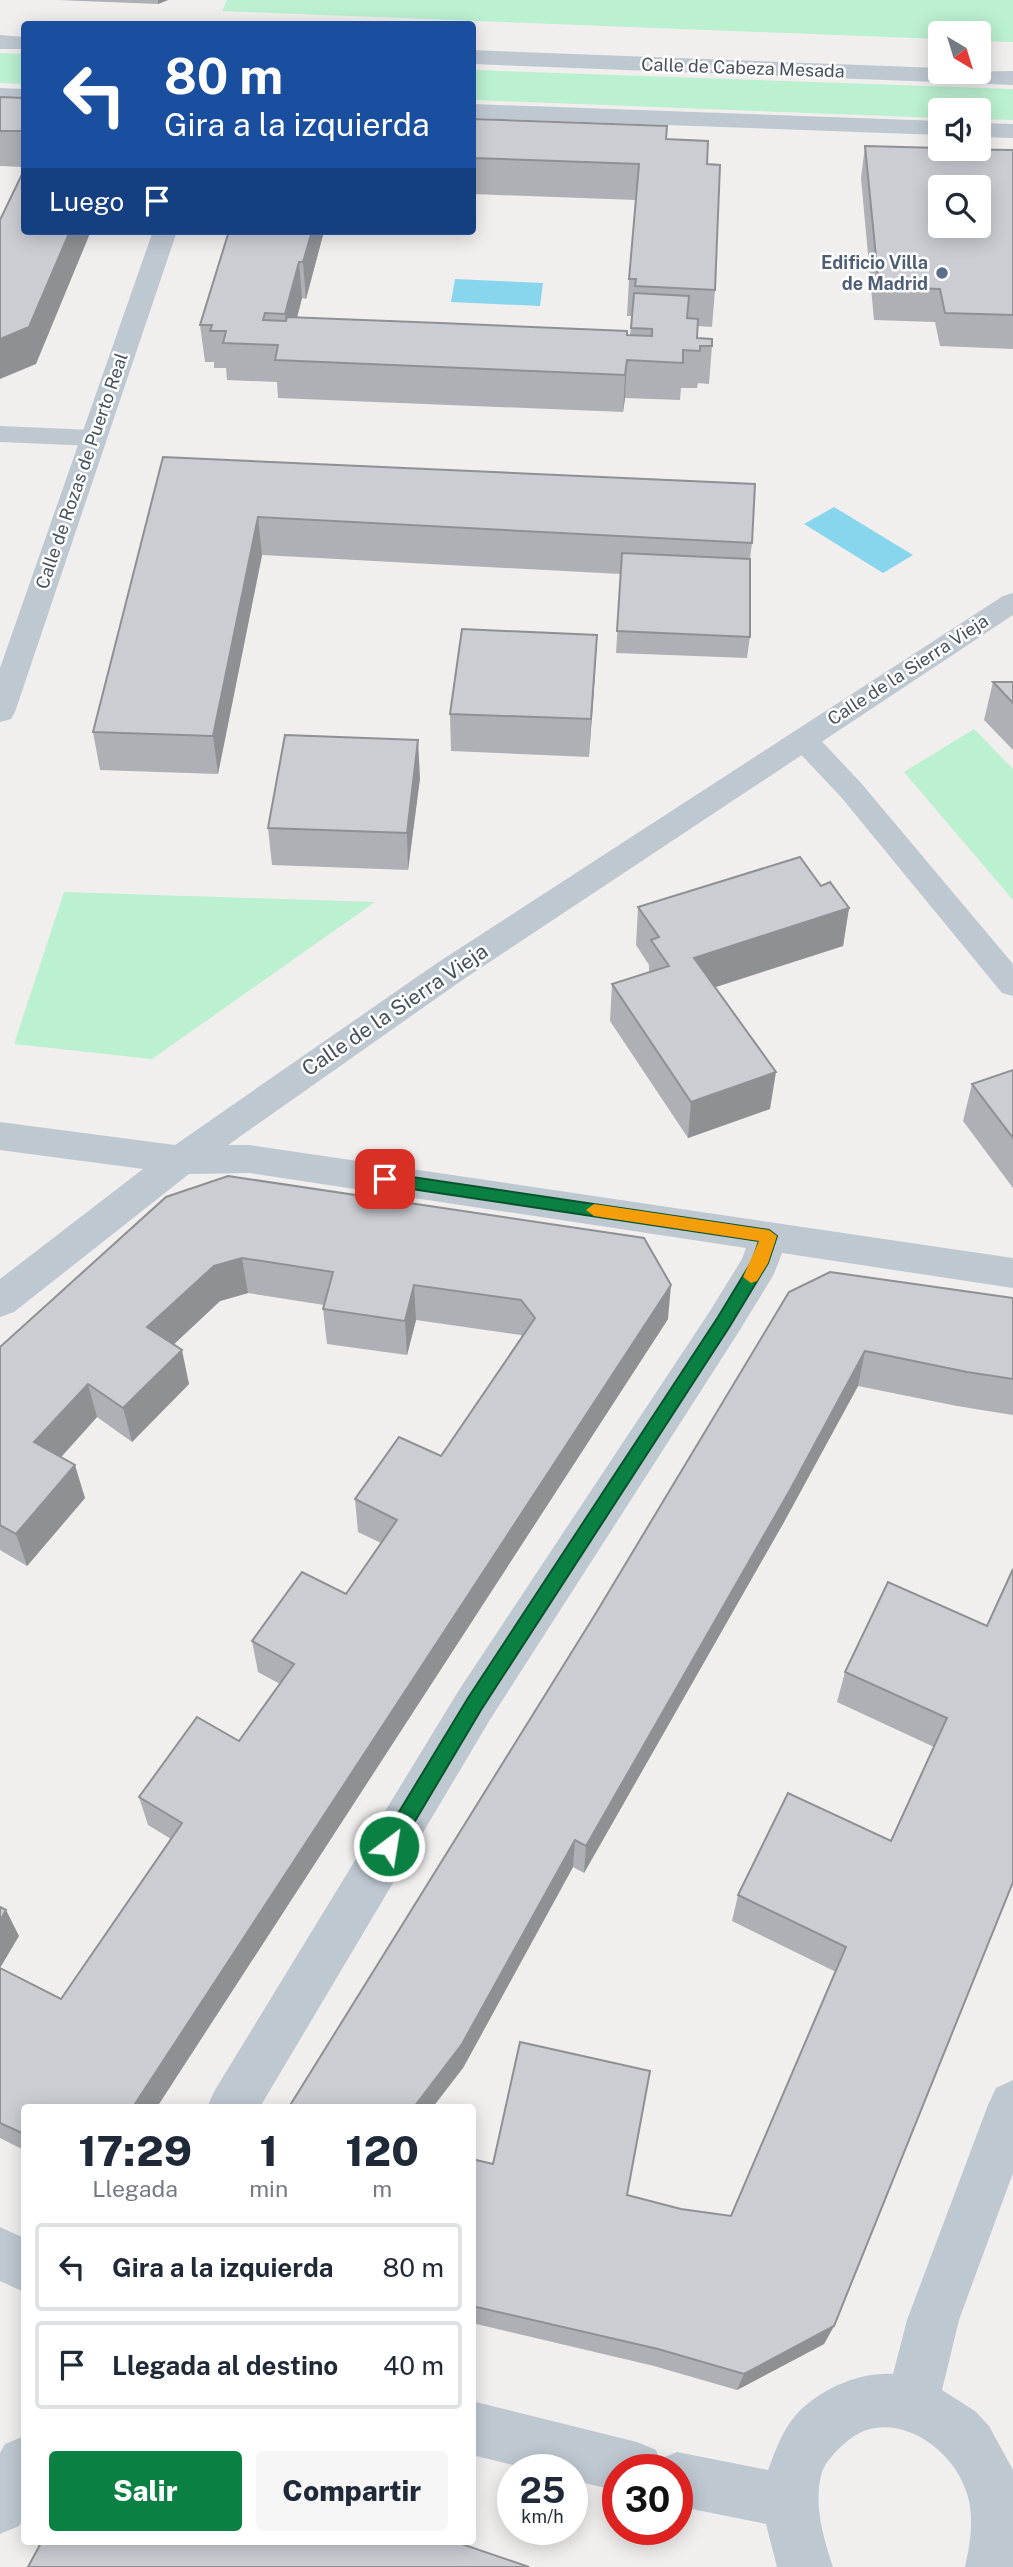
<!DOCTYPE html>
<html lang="es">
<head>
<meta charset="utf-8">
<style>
  body { margin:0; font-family:"Public Sans",sans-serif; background:#f6f6f7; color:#1f2937; height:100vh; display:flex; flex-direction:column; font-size:26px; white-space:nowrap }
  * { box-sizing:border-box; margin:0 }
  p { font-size:23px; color:#747a83 }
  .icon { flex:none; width:38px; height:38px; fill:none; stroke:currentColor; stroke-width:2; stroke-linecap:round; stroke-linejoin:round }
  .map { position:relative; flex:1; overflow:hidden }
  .drawer { position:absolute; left:21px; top:2104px; width:455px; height:441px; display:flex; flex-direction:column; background:#fff; border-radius:7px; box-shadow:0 4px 18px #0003 }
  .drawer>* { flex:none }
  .banner { position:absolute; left:21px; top:21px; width:455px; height:214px; border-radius:7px; box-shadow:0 4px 18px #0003; background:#1a4fa0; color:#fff; overflow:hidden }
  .needle { width:46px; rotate:142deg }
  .buttons { position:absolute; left:928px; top:21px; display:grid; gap:14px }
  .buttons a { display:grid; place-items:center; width:63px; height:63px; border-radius:7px; background:#fff; box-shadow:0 4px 18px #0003; font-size:35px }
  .speed { position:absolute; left:497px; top:2454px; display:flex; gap:14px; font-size:35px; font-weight:700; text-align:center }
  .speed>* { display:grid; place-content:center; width:91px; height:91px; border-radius:50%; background:#fff; box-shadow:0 4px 18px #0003; line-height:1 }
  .speed small { font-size:18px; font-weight:400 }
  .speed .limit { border:10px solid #d22; background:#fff; color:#111 }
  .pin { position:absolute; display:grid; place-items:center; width:60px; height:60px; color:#fff; margin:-30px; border-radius:14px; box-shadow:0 4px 10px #0006 }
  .me { position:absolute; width:77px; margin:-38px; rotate:31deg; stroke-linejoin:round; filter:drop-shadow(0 0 5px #0008) }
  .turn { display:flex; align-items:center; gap:24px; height:147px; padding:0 28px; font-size:32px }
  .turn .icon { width:91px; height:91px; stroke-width:2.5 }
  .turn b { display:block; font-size:49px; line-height:60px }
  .then { display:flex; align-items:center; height:66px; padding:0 28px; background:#0003; gap:14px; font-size:26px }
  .eta { display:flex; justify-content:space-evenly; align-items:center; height:119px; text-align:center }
  .eta b { font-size:42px; font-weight:800; line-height:49px }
  .button { display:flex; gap:14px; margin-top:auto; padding:14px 28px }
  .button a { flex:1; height:80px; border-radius:7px; background:#0b8043; color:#fff; font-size:28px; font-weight:800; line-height:80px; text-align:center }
  .button a+a { background:#f6f6f7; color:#1f2937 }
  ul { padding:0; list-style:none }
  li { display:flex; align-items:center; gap:21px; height:88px; margin:0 14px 10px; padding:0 14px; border:4px solid #e0e1e3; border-radius:7px }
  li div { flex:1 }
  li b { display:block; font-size:26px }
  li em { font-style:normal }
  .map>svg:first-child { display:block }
</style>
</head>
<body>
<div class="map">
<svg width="1013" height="2567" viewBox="0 0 1013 2567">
  <rect width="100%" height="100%" fill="#f1eeee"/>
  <!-- green -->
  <g fill="#bbf0d0">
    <path d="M227 0H1013V42L978 41V33H940V39L222 11Z"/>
    <path d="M0 53 24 54V84L0 83Z"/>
    <path d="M472 70 1013 89V120L978 119V110H940V118L473 100Z"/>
    <path d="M974 729 1013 769V900L904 772Z"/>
    <path d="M64 892 375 902 152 1059 14 1044Z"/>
  </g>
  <!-- water -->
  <g fill="#87d6ee">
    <path d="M455 279 543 283 540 306 451 302Z"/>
    <path d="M834 507 913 555 883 573 804 524Z"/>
  </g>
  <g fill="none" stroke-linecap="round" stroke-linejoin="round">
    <!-- service -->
    <path fill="#bec8d1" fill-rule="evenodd" d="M803 730 813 732 861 783 1013 964V996L1002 993 841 797 793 746 789 739 793 732Z"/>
    <!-- pedestrian -->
    <path fill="#bec8d1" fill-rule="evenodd" d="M0 426 93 430 103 432 107 438 103 444 93 446 0 442Z"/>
    <!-- minor -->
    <g fill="#bec8d1" fill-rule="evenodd">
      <path d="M0 35 24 37V49H0Z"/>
      <path d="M472 50 940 68V72L1013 71V85L472 64Z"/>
      <path d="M0 88 24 89V103L0 102Z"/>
      <path d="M472 104 940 121V135L472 118Z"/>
      <path d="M978 123 1013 124V138L978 137Z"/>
      <path d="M153 231H177L15 712 11 719 0 722V668Z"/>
      <path d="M1013 593V615L461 981 228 1145H249L1013 1258V1288L782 1253 774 1274 738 1333 491 1718 260 2107H207L215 2090 459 1690 710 1311 742 1259 746 1248 249 1173 189 1174 14 1312 0 1317V1279L143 1169 0 1150V1122L175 1145 437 963 1003 596Z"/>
      <path d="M1013 2080V2173L959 2320 942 2390 975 2411 989 2426 1013 2470V2567H965C971 2541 975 2513 965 2488 948 2442 886 2405 845 2443 836 2451 826 2461 822 2472 813 2503 823 2537 833 2567H777L766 2524 677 2506V2469H618V2491L572 2480V2469H529L472 2455V2401L637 2442 656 2450 660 2459 677 2452 768 2470C775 2452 782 2431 795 2416 818 2390 858 2372 893 2374L907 2320 988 2105 996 2088Z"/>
      <path d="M0 2227 24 2238V2292L0 2281Z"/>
      <path d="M24 2436V2517L19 2526 0 2534V2453L5 2444Z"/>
    </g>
  </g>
  <!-- wall -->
  <g fill="#afb0b5">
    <path d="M58 0H168L158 4Z"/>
    <path d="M0 97 24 98V167L0 166Z"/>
    <path d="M472 119 666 139 707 164 715 290 712 327 697 326V338L712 346 709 384 698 383 697 388H681L680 400 625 398 623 412 278 398 277 382 227 380 226 368H214V362H205L200 325 229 231H324L306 299 302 298 297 318 630 335 632 316H627L629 279 636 200 472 194Z"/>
    <path d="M865 146 1013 150V349L940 346 935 322 874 320 861 178Z"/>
    <path d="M163 457 752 543 750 559V637L747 658 616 653 621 574 262 555 218 774 100 770 93 732Z"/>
    <path d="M595 673 589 757 451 751 450 714Z"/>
    <path d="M993 682H1013V750L984 720Z"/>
    <path d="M420 778 408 870 272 865 268 828Z"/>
    <path d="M821 886 849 908 843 946 715 987 770 1109 688 1138 610 1021 612 984 649 972V965L636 945 638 907Z"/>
    <path d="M1013 1070V1188L963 1121 972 1084Z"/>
    <path d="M166 1197 668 1319 157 2107H24V2150L0 2138V1968L61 1999 171 1839 148 1825 139 1797 239 1741 280 1684 258 1672 252 1641 346 1594 381 1543 358 1532 355 1499 441 1456 522 1337 521 1335 416 1320 407 1355 327 1344 323 1309 324 1305 248 1293 220 1301 174 1344 189 1384 132 1442 97 1417 61 1457 85 1498 27 1566 0 1550V1347Z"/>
    <path d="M789 1292 1013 1298V1415L957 1406 858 1386 784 1522 584 1873 573 1867 463 2068 596 1613Z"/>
    <path d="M987 1626 834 2326 824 2344 737 2390 654 2366 472 2323V2159L627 2195 681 2209 731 2216 836 1972 732 1921 738 1895 891 1841 934 1747 837 1702 845 1672Z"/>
  </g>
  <!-- shaded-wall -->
  <g fill="#8e9094">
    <path d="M158 0H168L158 4Z"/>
    <path d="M70 231H91L36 364 0 379V339Z"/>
    <path d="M312 231H324L306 299 303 262Z"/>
    <path d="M299 262 302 298 288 351 285 314Z"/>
    <path d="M627 360 625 398 623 412 625 375Z"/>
    <path d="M258 517 262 555 218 774 213 736Z"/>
    <path d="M597 635 595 673 589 757 591 719Z"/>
    <path d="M418 740 420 778 408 870 407 833Z"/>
    <path d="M849 908 843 946 691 995 694 958Z"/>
    <path d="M776 1072 770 1109 688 1138 691 1102Z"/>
    <path d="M242 1258 248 1293 220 1301 155 1362 147 1327 214 1266Z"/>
    <path d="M414 1285 416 1320 407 1355 405 1321Z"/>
    <path d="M671 1285 668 1319 157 2107H133Z"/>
    <path d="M182 1350 189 1384 132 1442 123 1408Z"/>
    <path d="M865 1351 858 1386 784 1522 584 1873 586 1846Z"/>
    <path d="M88 1384 97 1417 45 1475 34 1442Z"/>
    <path d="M75 1465 85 1498 27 1566 16 1534Z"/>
    <path d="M575 1840 573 1867 463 2068 433 2107H414Z"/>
    <path d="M6 1910 19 1936 0 1968V1921Z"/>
    <path d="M834 2326 824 2344 737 2390 744 2374Z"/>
  </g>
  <!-- building -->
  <g fill="#cbcdd3" stroke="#8e9094" stroke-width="2" fill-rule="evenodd">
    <path d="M0 97 24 98V131H0Z"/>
    <path d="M472 119 667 126 666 139 708 141 707 164 720 165 715 290 635 286 636 279H629L639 164 472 158Z"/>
    <path d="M865 146 940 148V149L1013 150V315L945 313 940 289 879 287ZM940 187H978V226H940Z"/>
    <path d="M24 170V231H70L29 327 0 339V220Z"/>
    <path d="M229 231H312L303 262H299L285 314 265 313 263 320 286 321 287 317 440 323 627 331V335L652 336V329L631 328 634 293 689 296 687 318 698 319 697 338 712 339V346H700V351L683 350V363L627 360 625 375 275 360 278 345 223 343 226 331H210L212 325H200Z"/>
    <path d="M163 457 755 484 752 543 258 517 213 736 93 732Z"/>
    <path d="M622 553 750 559V637L617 631Z"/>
    <path d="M462 629 597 635 591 719 450 714Z"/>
    <path d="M993 682H1013V703Z"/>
    <path d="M285 735 418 740 407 833 268 828Z"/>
    <path d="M800 857 821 886 830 882 849 908 694 958 776 1072 691 1102 612 984 669 966 651 940 659 937 638 907Z"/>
    <path d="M1013 1070V1138L972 1084Z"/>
    <path d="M228 1176 644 1238 671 1285 133 2107H24V2134L0 2123V1968L61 1999 182 1823 139 1797 197 1717 239 1741 294 1664 252 1641 302 1572 346 1594 397 1520 355 1499 399 1437 441 1456 535 1318 521 1300 414 1285 405 1321 323 1309 333 1272 242 1258 214 1266 147 1327 182 1350 123 1408 88 1384 34 1442 75 1465 16 1534 0 1525V1347L166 1197Z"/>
    <path d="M830 1272 1013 1298V1379L967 1372 865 1351 790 1490 586 1846 575 1840 462 2044 414 2107H289L596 1613 789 1292Z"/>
    <path d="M1013 1569V1882L834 2326 744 2374 658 2349 472 2306V2159L493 2164 520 2042 650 2071 627 2195 681 2209 731 2216 846 1947 738 1895 788 1793 891 1841 947 1718 845 1672 888 1582 987 1626Z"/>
    <path d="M0 1907 6 1910 0 1921Z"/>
    <path d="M42 2541H453L529 2567H28Z"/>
  </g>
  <!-- route -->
  <path fill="#0b8043" stroke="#07532c" stroke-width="2" d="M385 1173 769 1230 777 1236 768 1263 730 1326 481 1710 396 1853 389 1856 382 1853 380 1846 382 1840 468 1698 718 1317 752 1261 759 1241 385 1185 377 1179Z"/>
  <!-- slow -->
  <path fill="#f59e0b" d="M594 1204 769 1230 777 1236 768 1263 757 1281 751 1283 743 1277 759 1241 594 1216 586 1210Z"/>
  <!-- markers -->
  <circle fill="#5c6f8a" stroke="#fff" stroke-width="2.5" cx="942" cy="273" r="7"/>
  <g text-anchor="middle" stroke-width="5" stroke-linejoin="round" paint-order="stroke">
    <!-- far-street labels -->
    <g font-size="18" fill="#46515c" stroke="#fff">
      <text transform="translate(743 68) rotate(2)" y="6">Calle de Cabeza Mesada</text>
      <text transform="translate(82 471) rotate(-71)" y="6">Calle de Rozas de Puerto Real</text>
      <text transform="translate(908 670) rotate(-33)" y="6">Calle de la Sierra Vieja</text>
    </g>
    <!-- far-service labels -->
    <g font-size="18" font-weight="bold" fill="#4e5e75" stroke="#fff" text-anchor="end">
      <text x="928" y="269">Edificio Villa<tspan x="928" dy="21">de Madrid</tspan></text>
    </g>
    <!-- street labels -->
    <g font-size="21" fill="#46515c" stroke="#fff">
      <text transform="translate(395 1010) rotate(-34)" y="7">Calle de la Sierra Vieja</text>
    </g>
  </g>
</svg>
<div class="buttons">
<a><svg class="needle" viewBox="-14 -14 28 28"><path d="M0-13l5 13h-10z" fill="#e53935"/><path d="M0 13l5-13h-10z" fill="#747a83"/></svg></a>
<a><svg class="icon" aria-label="sound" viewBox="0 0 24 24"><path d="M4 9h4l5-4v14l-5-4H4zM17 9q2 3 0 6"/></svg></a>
<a><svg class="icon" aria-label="search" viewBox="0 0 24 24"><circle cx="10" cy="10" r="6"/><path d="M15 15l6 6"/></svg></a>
</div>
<div class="speed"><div>25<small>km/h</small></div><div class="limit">30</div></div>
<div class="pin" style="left:385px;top:1179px;background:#d93025"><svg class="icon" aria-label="arrive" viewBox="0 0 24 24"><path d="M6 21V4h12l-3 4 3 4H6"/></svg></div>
<svg class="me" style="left:389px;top:1846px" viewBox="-20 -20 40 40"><circle r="17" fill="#0b8043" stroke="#fff" stroke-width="3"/><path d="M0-11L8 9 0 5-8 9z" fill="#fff"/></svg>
<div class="banner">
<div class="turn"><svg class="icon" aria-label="left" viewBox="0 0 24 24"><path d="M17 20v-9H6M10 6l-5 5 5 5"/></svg><div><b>80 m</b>Gira a la izquierda</div></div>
<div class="then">Luego<svg class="icon" aria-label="arrive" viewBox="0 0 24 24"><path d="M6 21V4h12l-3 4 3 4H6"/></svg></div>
</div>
<section class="drawer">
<div class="eta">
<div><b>17:29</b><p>Llegada</p></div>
<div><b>1</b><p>min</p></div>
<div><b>120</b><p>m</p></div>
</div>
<ul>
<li><svg class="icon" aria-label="left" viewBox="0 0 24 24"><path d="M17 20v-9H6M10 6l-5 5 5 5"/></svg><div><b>Gira a la izquierda</b></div><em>80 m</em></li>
<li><svg class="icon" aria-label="arrive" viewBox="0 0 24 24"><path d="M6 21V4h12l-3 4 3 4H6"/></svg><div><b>Llegada al destino</b></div><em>40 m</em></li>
</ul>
<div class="button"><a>Salir</a><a>Compartir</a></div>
</section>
</div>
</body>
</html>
